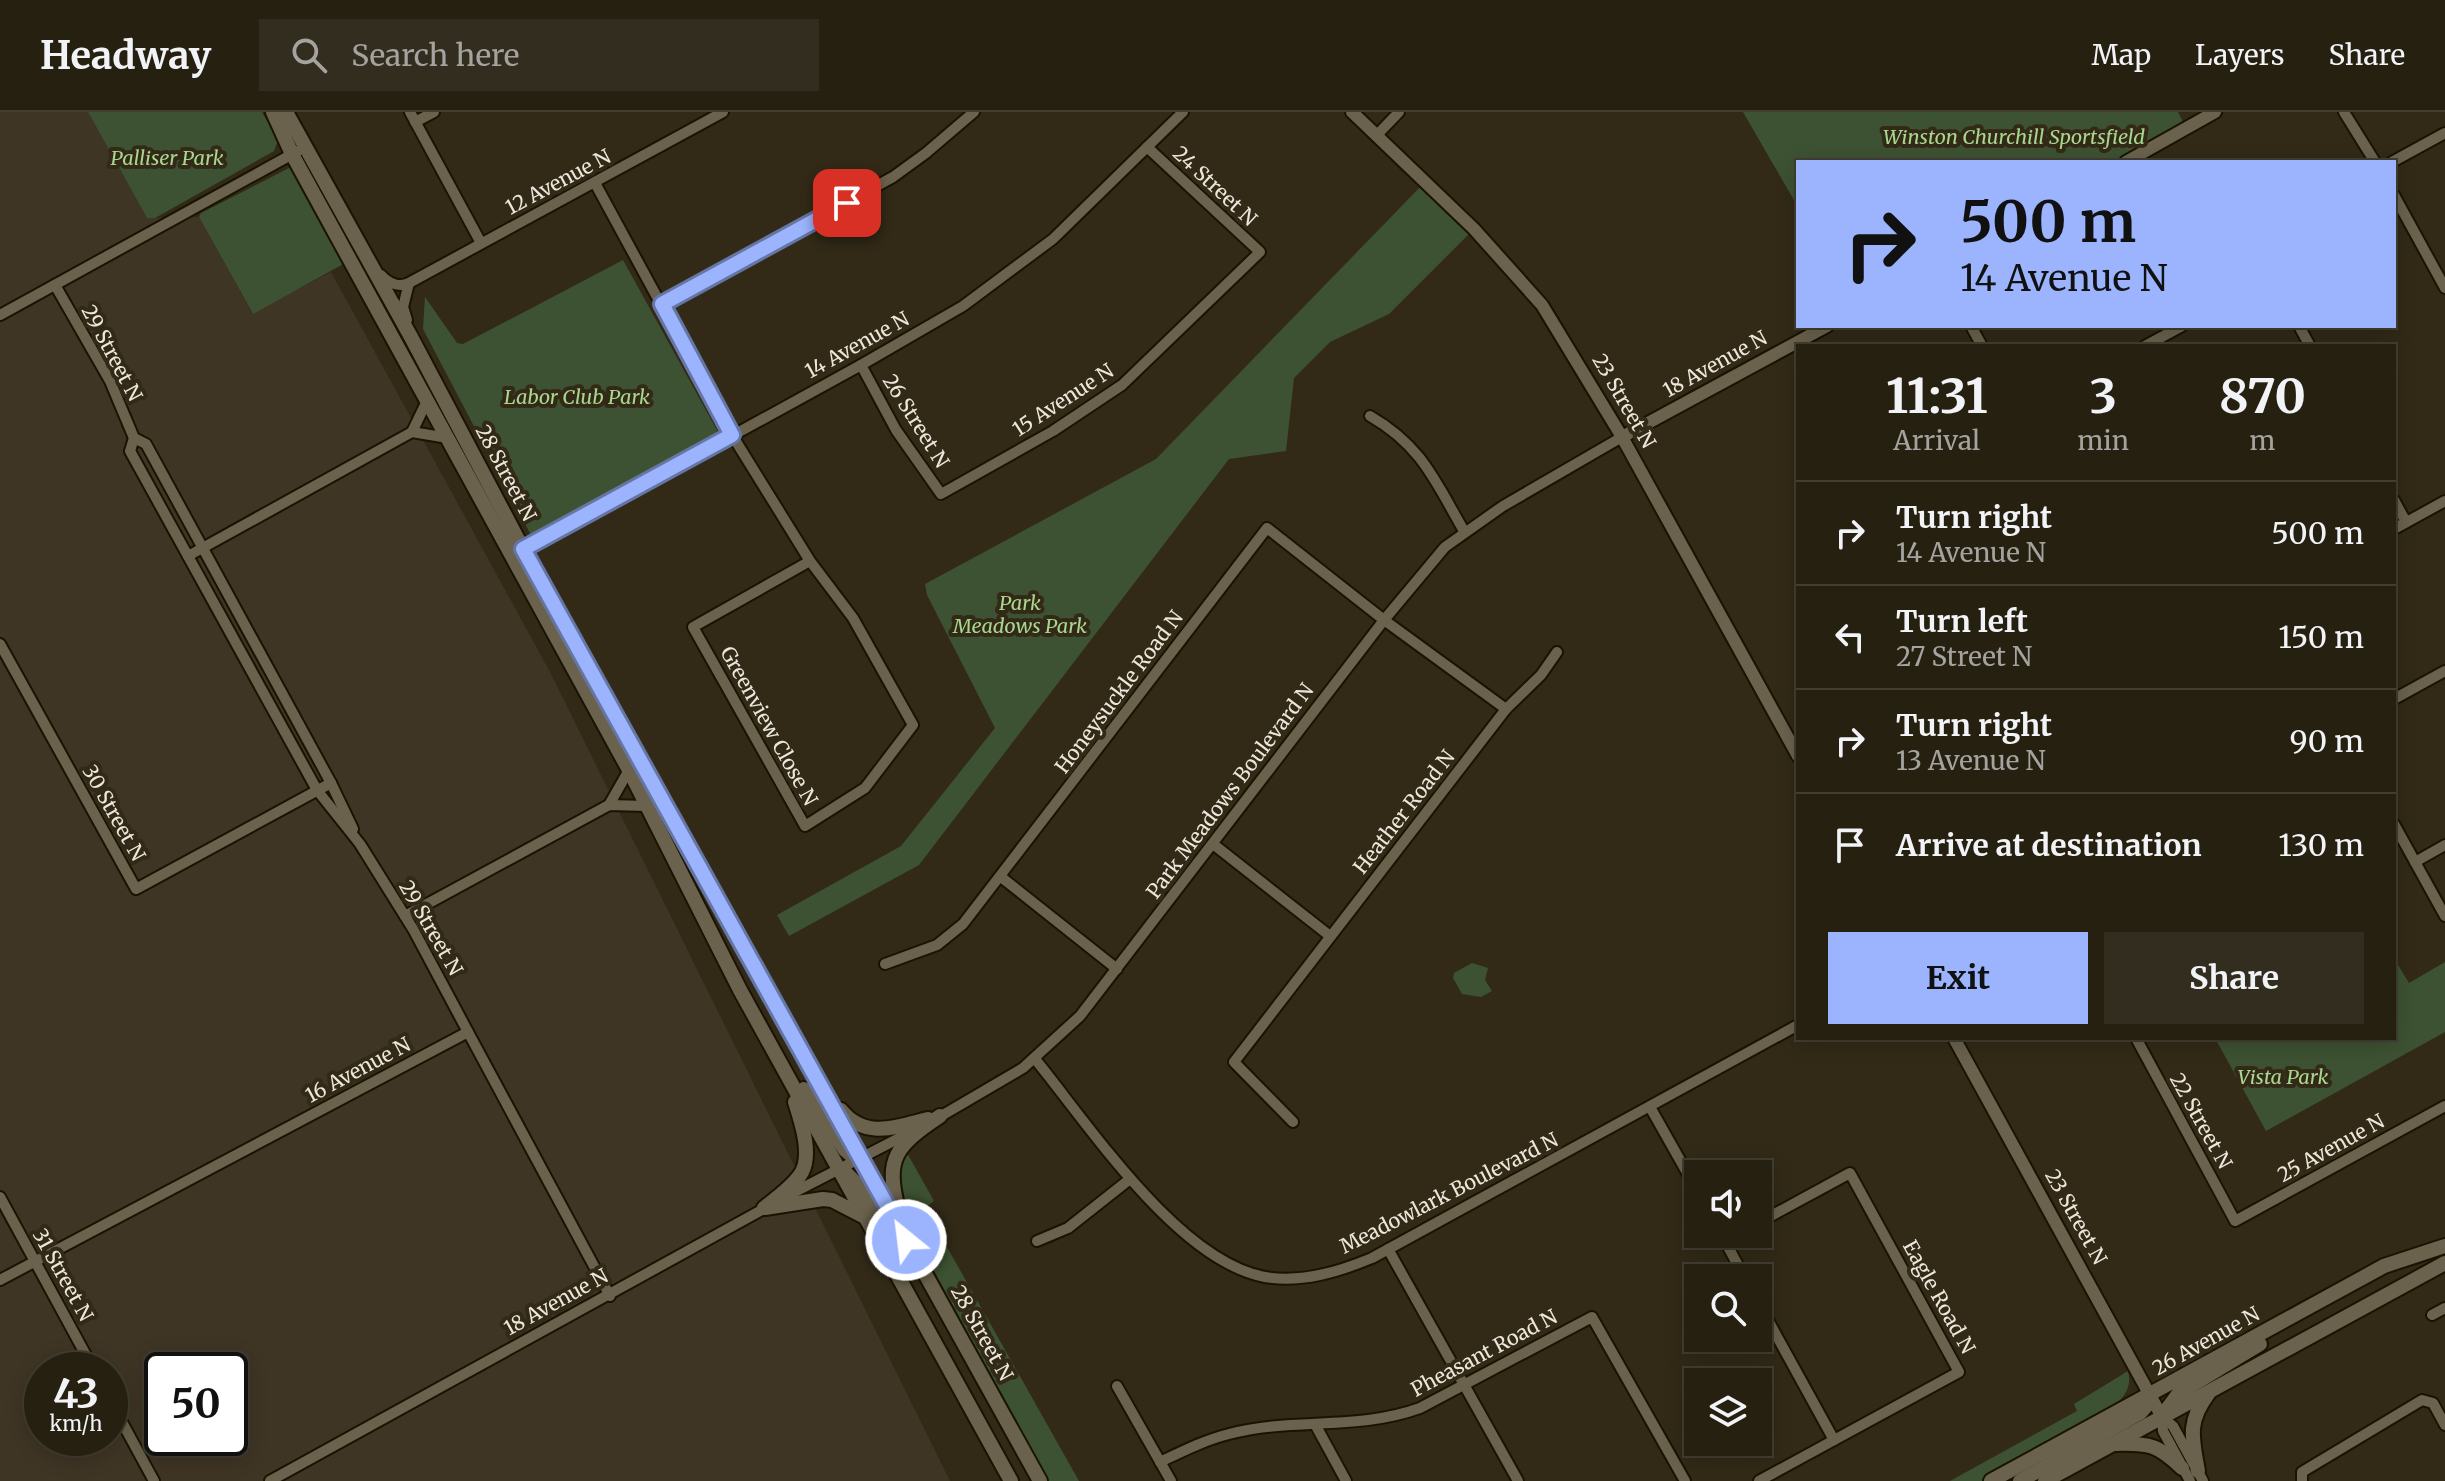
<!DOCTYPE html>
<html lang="en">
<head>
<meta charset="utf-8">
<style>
  body { margin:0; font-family:Merriweather,serif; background:#322d1f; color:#f1f3f6; height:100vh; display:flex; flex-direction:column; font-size:30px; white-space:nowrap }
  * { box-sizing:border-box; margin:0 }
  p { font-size:26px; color:#a4a39f }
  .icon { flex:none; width:44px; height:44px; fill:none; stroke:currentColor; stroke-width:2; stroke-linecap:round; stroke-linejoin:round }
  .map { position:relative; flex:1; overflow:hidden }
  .details { position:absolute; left:1796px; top:232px; width:600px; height:696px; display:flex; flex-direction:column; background:#262011; border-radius:0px; box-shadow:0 4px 20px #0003,0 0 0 2px #423e31 }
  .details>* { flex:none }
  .hud { position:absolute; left:1796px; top:48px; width:600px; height:168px; border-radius:0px; box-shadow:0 4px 20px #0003,0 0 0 2px #423e31; background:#9bb4fd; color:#111; overflow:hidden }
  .tools { position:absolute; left:1684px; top:1048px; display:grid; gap:16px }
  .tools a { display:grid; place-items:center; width:88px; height:88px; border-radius:0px; background:#262011; box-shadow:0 4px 20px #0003,0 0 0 2px #423e31; font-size:40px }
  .speed { position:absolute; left:24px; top:1240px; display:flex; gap:16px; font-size:40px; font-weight:700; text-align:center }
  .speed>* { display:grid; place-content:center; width:104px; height:104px; border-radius:50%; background:#262011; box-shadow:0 4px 20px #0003,0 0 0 2px #423e31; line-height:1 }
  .speed small { font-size:20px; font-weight:400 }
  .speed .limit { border:4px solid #111; border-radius:12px; background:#fff; color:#111 }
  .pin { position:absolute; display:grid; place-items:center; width:68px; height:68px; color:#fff; margin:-34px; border-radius:16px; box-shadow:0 4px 12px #0006 }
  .me { position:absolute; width:88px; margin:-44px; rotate:331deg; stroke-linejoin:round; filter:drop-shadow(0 0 6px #0008) }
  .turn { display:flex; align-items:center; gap:28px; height:168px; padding:0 32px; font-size:36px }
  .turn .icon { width:104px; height:104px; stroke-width:2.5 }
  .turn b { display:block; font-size:56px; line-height:68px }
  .eta { display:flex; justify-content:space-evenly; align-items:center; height:136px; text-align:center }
  .eta b { font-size:48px; font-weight:700; line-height:56px }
  .button { display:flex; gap:16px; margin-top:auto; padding:16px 32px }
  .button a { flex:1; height:92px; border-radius:0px; background:#9bb4fd; color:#111; font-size:32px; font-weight:700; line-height:92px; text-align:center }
  .button a+a { background:#322d1f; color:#f1f3f6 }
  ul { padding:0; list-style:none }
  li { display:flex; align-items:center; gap:24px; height:104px; padding:0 32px; border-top:2px solid #423e31 }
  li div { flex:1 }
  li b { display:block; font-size:30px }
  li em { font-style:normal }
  header { display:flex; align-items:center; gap:48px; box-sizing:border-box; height:112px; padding:0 40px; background:#262011; border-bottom:2px solid #423e31 }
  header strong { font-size:38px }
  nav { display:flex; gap:44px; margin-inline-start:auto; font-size:28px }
  .search { width:560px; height:72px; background:#322d1f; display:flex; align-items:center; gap:20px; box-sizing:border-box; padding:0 28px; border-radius:0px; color:#a4a39f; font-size:30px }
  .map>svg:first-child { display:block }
</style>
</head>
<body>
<header>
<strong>Headway</strong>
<div class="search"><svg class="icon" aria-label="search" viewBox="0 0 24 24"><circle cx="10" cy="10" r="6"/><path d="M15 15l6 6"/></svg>Search here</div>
<nav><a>Map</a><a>Layers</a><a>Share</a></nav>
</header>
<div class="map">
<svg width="2445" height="1369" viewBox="0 0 2445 1369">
  <rect width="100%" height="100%" fill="#322a17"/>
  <!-- industrial -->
  <path fill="#3f3525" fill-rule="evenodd" d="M0 0H88L147 106 199 105 252 201 331 160 550 560 950 1369H0ZM42 1258H110V1326H42ZM162 1258H230V1326H162Z"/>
  <!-- green -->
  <g fill="#3d5232">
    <path d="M88 0H262L278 28 274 39 155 106H147Z"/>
    <path d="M1743 0H2178L2186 16 2126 50H1798V95Z"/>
    <path d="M289 56 297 60 347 150 253 202 199 105 201 101Z"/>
    <path d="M1425 70 1474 117 1389 202 1330 230 1294 266 1286 339 1229 347 919 753 789 824 777 803 901 734 995 616 927 483 925 472 1156 347Z"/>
    <path d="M623 148 718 320 531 423 423 217 425 185 457 231 463 232Z"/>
    <path d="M2394 846 2409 871 2445 850V920L2266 1019 2215 926H2394Z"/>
    <path d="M1472 851 1488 856 1485 868 1492 879 1481 885 1462 882 1453 866 1454 861Z"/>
    <path d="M907 1041 934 1089 925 1096 1079 1369H1047L918 1129C904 1098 889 1073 907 1041Z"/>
    <path d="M2128 1259C2132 1276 2125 1283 2114 1295L1984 1369H1950L2077 1299 2074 1292Z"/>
  </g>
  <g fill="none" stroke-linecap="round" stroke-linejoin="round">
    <defs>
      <g id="minor">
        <path d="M410 0 481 131"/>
        <path d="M2344 0 2375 50"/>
        <path d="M415 10 434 0"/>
        <path d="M1376 24 1399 0"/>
        <path d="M2392 50 2445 21"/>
        <path d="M595 71 732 323 810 449 853 506 913 613 865 676 805 714 693 515 810 449"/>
        <path d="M2394 83 2445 176"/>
        <path d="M381 163C388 171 399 176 409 171L723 0"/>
        <path d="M55 173 110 269 134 326"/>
        <path d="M662 192 893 65 926 41 974 0"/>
        <path d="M0 203 298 39"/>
        <path d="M407 208 403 195 409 171"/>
        <path d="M1971 214 1982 234"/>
        <path d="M2299 214 2310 234"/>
        <path d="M2145 234 2182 214"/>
        <path d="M861 253 896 318 941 382 1053 319 1122 273 1260 140 1147 35"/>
        <path d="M1370 304C1422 334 1435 369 1464 419"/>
        <path d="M412 320 448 326"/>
        <path d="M134 326 130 339 317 678 360 732 413 817 468 920"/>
        <path d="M134 326 146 332 331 671 353 717"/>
        <path d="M2394 388 2406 410"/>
        <path d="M2394 417 2445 389"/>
        <path d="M519 441 861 253 963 194 1053 127 1183 0"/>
        <path d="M188 444 412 320 427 289"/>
        <path d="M0 532 136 777 331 671"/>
        <path d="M2394 587 2445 559"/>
        <path d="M609 693 629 658"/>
        <path d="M2394 712 2445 804"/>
        <path d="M1213 732 1330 824"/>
        <path d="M2415 750 2445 733"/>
        <path d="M1001 765 1117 857"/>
        <path d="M405 804 609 693 647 694"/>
        <path d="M885 852 937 833 963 812 1267 416 1384 508 1506 597"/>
        <path d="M2136 926 2235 1109 2445 994"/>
        <path d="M1035 947C1089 1013 1178 1149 1265 1165 1302 1171 1338 1160 1372 1146L1798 913"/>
        <path d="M1650 995 1698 1080"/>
        <path d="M936 1007 1023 956 1080 904 1384 508 1445 435 1503 394 1622 325"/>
        <path d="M1293 1010 1234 950 1506 597 1541 563 1557 540"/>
        <path d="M0 1085 94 1258"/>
        <path d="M783 1086 911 1020"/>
        <path d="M1758 1111 1850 1061 1959 1260 1759 1369"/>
        <path d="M1721 1122 1745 1166"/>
        <path d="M1037 1129 1068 1116 1130 1067"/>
        <path d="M1725 1129 1738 1122"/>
        <path d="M1388 1137 1518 1369"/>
        <path d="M0 1168 468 920 610 1184"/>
        <path d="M1758 1190 1834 1328"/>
        <path d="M2432 1203 2445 1196"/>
        <path d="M1117 1274 1171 1369"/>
        <path d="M110 1288 154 1369"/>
        <path d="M2162 1305 2173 1314 2203 1369"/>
        <path d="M2162 1305 2163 1319 2190 1369"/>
        <path d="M1316 1314 1346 1369"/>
        <path d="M1160 1350C1183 1339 1205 1328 1229 1322 1292 1305 1357 1319 1420 1296L1592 1205 1685 1369"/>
        <path d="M270 1369 769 1094"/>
        <path d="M2302 1369V1360L2422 1288 2433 1291 2445 1313"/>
      </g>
      <g id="tertiary">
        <path d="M1352 0 1474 117 1542 193 1622 325 1798 644"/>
        <path d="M2126 50 2215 0"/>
        <path d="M1622 325 1827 214"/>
        <path d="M1954 926 2162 1305"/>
      </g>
      <g id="secondary">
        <path d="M273 0 292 42 629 658 740 878 1011 1369"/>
        <path d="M286 0 411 225 523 437 1040 1369"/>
        <path d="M804 977 845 1038 852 1044"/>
        <path d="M841 998C865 1028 897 1015 928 1007"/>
        <path d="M845 1060 864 1079 905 1143"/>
        <path d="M764 1096C776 1086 794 1074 802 1060 812 1041 801 1009 795 990"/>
        <path d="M765 1096 823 1087 832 1088 863 1104"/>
        <path d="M901 1109C885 1050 889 1038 940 1004"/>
        <path d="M2162 1304 2179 1281 2260 1232"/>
        <path d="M2116 1332C2150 1331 2158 1333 2182 1356"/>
        <path d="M2198 1359C2192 1326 2187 1310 2208 1282"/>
        <path d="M1991 1369 2384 1154 2445 1134"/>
        <path d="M2020 1369 2140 1301 2148 1292 2151 1282"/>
        <path d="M2045 1369 2445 1151"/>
      </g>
    </defs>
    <!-- minor casing -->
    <use href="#minor" stroke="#1a1302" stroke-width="14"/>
    <!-- tertiary casing -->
    <use href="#tertiary" stroke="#1a1302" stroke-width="16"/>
    <!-- secondary casing -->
    <use href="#secondary" stroke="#1a1302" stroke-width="18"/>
    <!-- minor -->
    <use href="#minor" stroke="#6a624d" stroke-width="10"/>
    <!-- tertiary -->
    <use href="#tertiary" stroke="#6a624d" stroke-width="12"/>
    <!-- secondary -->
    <use href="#secondary" stroke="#6a624d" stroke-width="14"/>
  </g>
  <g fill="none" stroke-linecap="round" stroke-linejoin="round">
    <defs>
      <path id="route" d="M847 91 662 192 732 323 523 437 906 1128"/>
    </defs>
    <!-- route casing -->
    <use href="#route" stroke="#6575a4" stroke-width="20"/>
    <!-- route -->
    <use href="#route" stroke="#9bb4fd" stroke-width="14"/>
  </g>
  <g text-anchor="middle" stroke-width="8" stroke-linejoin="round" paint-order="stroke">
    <!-- park labels -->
    <g font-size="20" font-style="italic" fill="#a9d690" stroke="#322a17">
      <text x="2014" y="32">Winston Churchill Sportsfield</text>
      <text x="167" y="53">Palliser Park</text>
      <text x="577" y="292">Labor Club Park</text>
      <text x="1020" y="498">Park<tspan x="1020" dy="23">Meadows Park</tspan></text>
      <text x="2283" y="972">Vista Park</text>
    </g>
    <!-- street labels -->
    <g font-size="20" fill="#ece7db" stroke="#322a17">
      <text transform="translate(558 70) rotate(-28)" y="7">12 Avenue N</text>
      <text transform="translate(1215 74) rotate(43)" y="7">24 Street N</text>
      <text transform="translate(857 233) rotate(-29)" y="7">14 Avenue N</text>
      <text transform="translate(112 241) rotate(62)" y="7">29 Street N</text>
      <text transform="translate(1715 252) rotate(-29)" y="7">18 Avenue N</text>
      <text transform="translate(1063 288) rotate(-33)" y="7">15 Avenue N</text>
      <text transform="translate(1624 289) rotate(60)" y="7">23 Street N</text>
      <text transform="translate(916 309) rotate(58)" y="7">26 Street N</text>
      <text transform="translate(506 361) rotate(62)" y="7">28 Street N</text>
      <text transform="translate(1119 580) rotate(-53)" y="7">Honeysuckle Road N</text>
      <text transform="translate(769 614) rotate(61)" y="7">Greenview Close N</text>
      <text transform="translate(1230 679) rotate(-53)" y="7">Park Meadows Boulevard N</text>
      <text transform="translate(1404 700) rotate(-52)" y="7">Heather Road N</text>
      <text transform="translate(114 701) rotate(61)" y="7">30 Street N</text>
      <text transform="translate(431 816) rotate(60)" y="7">29 Street N</text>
      <text transform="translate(358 958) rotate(-28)" y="7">16 Avenue N</text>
      <text transform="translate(2201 1009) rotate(61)" y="7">22 Street N</text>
      <text transform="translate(2331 1036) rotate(-29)" y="7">25 Avenue N</text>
      <text transform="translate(1449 1081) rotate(-27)" y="7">Meadowlark Boulevard N</text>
      <text transform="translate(2076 1105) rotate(61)" y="7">23 Street N</text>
      <text transform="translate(63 1163) rotate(61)" y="7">31 Street N</text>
      <text transform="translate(1939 1185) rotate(61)" y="7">Eagle Road N</text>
      <text transform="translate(556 1190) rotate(-29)" y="7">18 Avenue N</text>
      <text transform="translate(982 1221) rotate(61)" y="7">28 Street N</text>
      <text transform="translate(2206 1229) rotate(-29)" y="7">26 Avenue N</text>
      <text transform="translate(1484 1241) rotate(-28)" y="7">Pheasant Road N</text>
    </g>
  </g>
</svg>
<div class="tools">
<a><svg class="icon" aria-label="sound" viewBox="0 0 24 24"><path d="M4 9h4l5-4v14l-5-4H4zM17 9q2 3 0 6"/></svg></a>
<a><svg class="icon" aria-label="search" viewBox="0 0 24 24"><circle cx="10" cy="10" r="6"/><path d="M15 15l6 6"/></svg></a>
<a><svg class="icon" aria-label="layers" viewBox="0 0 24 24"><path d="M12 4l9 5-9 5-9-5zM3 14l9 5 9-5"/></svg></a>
</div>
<div class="speed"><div>43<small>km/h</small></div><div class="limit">50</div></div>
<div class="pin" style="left:847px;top:91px;background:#d93025"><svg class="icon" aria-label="arrive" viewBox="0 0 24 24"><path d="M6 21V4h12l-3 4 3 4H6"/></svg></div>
<svg class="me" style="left:906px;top:1128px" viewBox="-20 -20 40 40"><circle r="17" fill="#9bb4fd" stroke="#fff" stroke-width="3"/><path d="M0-11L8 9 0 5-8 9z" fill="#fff"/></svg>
<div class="hud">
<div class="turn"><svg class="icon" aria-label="right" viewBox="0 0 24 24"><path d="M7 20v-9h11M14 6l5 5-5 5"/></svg><div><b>500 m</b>14 Avenue N</div></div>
</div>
<section class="details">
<div class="eta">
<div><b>11:31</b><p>Arrival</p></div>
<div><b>3</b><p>min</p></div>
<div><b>870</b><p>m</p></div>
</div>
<ul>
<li><svg class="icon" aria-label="right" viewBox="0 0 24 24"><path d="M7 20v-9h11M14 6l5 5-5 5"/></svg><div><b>Turn right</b><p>14 Avenue N</p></div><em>500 m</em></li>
<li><svg class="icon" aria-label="left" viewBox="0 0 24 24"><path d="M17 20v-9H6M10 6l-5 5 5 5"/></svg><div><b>Turn left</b><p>27 Street N</p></div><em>150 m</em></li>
<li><svg class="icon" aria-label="right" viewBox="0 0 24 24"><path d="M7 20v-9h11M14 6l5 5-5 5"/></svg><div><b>Turn right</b><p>13 Avenue N</p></div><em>90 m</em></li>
<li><svg class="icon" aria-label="arrive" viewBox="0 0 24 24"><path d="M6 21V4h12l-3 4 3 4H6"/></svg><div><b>Arrive at destination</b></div><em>130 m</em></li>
</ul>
<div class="button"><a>Exit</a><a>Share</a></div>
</section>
</div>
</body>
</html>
